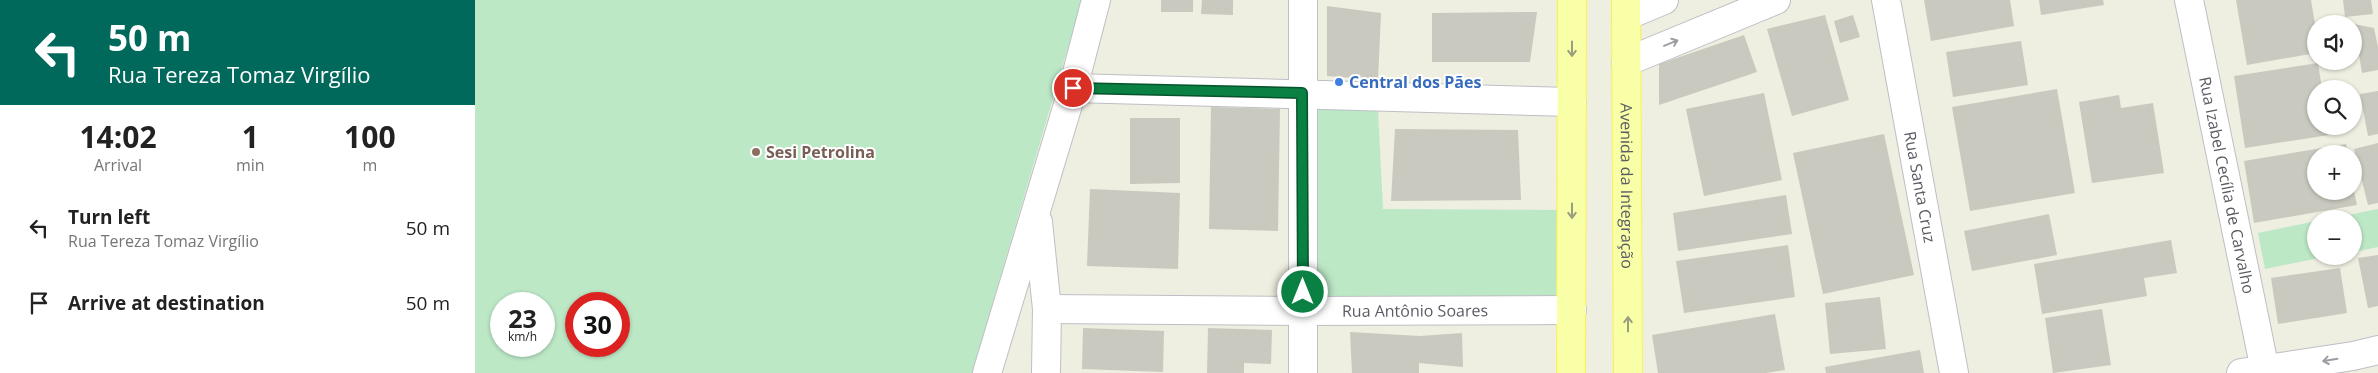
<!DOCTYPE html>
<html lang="en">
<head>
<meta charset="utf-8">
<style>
  body { margin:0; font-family:"Open Sans",sans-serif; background:#f2f2f2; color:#222; height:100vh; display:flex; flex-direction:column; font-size:19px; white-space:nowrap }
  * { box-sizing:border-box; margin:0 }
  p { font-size:16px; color:#767676 }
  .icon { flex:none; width:28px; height:28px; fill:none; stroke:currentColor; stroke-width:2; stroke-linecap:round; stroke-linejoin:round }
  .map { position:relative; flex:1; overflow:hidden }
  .sheet { display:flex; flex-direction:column; background:#fff; width:475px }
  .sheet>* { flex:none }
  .top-card { background:#00695c; color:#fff; overflow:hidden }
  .buttons { position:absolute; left:1832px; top:15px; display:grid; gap:10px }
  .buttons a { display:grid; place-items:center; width:55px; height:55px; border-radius:50%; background:#fff; box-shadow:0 1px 4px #0004; font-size:25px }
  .speed { position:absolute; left:15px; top:292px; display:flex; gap:10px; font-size:25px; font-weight:700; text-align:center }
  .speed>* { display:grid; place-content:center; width:65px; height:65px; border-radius:50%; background:#fff; box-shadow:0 1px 4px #0004; line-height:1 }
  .speed small { font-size:12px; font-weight:400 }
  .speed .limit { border:8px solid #d22; background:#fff; color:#111 }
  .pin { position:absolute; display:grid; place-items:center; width:42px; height:42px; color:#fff; margin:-21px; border:2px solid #fff; border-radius:50%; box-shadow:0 1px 5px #0007 }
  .me { position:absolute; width:55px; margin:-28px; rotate:0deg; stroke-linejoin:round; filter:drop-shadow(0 0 4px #0008) }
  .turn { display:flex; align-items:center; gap:18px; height:105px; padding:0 25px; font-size:22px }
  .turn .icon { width:65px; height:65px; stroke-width:2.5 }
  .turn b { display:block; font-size:35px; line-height:42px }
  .eta { display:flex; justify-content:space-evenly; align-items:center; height:85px; text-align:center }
  .eta b { font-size:30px; font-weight:700; line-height:35px }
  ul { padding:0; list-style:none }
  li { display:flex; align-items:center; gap:15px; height:75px; padding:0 25px }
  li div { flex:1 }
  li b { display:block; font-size:19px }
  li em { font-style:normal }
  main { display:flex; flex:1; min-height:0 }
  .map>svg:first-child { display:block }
</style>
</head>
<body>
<main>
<section class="sheet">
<div class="top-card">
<div class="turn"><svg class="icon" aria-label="left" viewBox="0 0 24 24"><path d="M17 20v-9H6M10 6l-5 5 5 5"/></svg><div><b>50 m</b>Rua Tereza Tomaz Virgílio</div></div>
</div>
<div class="eta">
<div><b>14:02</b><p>Arrival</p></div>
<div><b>1</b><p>min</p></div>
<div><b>100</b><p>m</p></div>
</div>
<ul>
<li><svg class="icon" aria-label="left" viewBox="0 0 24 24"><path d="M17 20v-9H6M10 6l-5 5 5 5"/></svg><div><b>Turn left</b><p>Rua Tereza Tomaz Virgílio</p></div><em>50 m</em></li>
<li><svg class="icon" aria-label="arrive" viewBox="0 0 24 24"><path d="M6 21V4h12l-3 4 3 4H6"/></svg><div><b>Arrive at destination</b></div><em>50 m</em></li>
</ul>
</section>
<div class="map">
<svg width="1903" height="373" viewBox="0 0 1903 373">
  <rect width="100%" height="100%" fill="#eeeee1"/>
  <!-- green -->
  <g fill="#bce8c6" fill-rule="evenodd">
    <path d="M0 0H607L497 373H0ZM26 304H69V346H26ZM101 304H144V346H101Z"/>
    <path d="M836 100 903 110 908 209 1083 210V296L843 302Z"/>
    <path d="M1903 209V247L1879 252V219H1853Z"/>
    <path d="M1841 221V256H1854L1790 269 1783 233Z"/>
  </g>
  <!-- building -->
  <g fill="#c9c9bf">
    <rect x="686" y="0" width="32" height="12"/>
    <path d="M727 0H758V15L726 14Z"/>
    <path d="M1449 0H1535L1539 26 1456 41Z"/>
    <path d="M1564 0H1628L1629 5 1566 15Z"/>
    <path d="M1761 0H1836L1841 30V53L1772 65Z"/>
    <path d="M1868 0H1896L1898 14 1870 17Z"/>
    <path d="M852 6 906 13 903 80 852 76Z"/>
    <path d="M1062 12 1055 62H957V13Z"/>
    <path d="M1350 15 1374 100 1317 116 1292 29Z"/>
    <path d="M1378 15 1385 37 1365 43 1359 21Z"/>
    <path d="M1879 24 1899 28 1903 47V70L1887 73Z"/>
    <path d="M1269 35 1282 72 1184 105V64Z"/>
    <path d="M1546 41 1553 85 1478 97 1471 52Z"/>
    <path d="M1843 63 1847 89H1841V126H1853L1854 135 1770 148 1759 76Z"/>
    <path d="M1582 89 1600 193 1495 211 1477 107Z"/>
    <path d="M1903 91V134L1893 136 1885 94Z"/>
    <path d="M1289 93 1307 180 1229 196 1211 109Z"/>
    <path d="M1644 95 1646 108 1678 103 1689 173 1617 183 1604 102Z"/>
    <path d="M736 107 805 109 803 231 734 229Z"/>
    <path d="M655 118H705V183L655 184Z"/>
    <path d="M920 129 1043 130 1046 200 916 201Z"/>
    <path d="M1409 134 1439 275 1348 294 1318 153Z"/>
    <path d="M1903 143V203L1893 205 1879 149Z"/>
    <path d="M1871 144 1873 154H1841V191H1879L1882 205 1779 223 1769 161Z"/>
    <path d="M615 189 705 193 703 269 612 266Z"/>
    <path d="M1311 195 1317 234 1203 251 1198 213Z"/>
    <path d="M1574 214 1582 255 1497 271 1489 231Z"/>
    <path d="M1696 240 1702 273 1669 278 1672 296 1567 314 1559 264Z"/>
    <path d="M1313 245 1320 297 1209 313 1201 261Z"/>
    <path d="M1903 255V306L1893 308 1883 258Z"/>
    <path d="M1865 268 1872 313 1803 324 1796 278Z"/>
    <path d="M1405 297 1411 349 1355 354 1350 303Z"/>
    <path d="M1627 309 1636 365 1578 373 1570 318Z"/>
    <path d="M1300 314 1310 370 1291 373H1183L1177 335Z"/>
    <path d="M608 328 689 331 688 372 607 369Z"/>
    <path d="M733 328 797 330 796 364 769 363V373H732Z"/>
    <path d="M875 332 945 336 987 333 988 367 944 363V373H877Z"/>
    <path d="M1445 350 1449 373H1351L1350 367Z"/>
  </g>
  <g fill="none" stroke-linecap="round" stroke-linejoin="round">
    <defs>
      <g id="minor">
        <path id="s1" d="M1411 0 1479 373"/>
        <path id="s2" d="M1714 0 1790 370"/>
        <path d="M1151 16 1189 0"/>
        <path d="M1151 62 1301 0"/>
        <path d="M598 88 1097 102"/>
        <path d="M563 222 572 309 571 373"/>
        <path id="s3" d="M572 309 829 311 1097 310"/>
        <path d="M512 373 598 88 621 0"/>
        <path d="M828 373V0"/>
        <path d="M1766 373 1878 356 1903 350"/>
      </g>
      <g id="major">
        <path id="s4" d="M1151 0 1153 373"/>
        <path d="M1096 373 1097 0"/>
      </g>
    </defs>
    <!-- minor casing -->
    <use href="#minor" stroke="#bebfc6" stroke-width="30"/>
    <!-- major casing -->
    <use href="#major" stroke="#fbf34e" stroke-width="30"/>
    <!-- minor -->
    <use href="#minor" stroke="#fff" stroke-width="28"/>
    <!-- major -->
    <use href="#major" stroke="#f9ffa6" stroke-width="28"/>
  </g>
  <!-- one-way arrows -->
  <defs><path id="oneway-shaft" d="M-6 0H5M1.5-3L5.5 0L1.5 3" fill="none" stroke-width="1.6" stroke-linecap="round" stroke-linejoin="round" transform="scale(1.25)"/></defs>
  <g stroke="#9c9da2">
    <use href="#oneway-shaft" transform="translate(1196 43) rotate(-22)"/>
    <use href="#oneway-shaft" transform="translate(1855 360) rotate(171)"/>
  </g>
  <g stroke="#9a9d7e">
    <use href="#oneway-shaft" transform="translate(1097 49) rotate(90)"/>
    <use href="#oneway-shaft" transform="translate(1097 211) rotate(90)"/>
    <use href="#oneway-shaft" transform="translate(1153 324) rotate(-90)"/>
  </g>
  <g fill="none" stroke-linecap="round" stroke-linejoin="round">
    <defs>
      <path id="route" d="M598 88 827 93 828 292"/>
    </defs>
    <!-- route casing -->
    <use href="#route" stroke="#07532c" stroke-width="12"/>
    <!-- route -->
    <use href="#route" stroke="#0b8043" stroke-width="9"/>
  </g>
  <!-- markers -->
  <circle fill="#3f7fe0" stroke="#fff" stroke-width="2" cx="864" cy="82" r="5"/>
  <circle fill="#8d6e63" stroke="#fff" stroke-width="2" cx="281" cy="152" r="5"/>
  <g text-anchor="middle" stroke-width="4" stroke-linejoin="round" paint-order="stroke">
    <!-- shop labels -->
    <g font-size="16" font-weight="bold" fill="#366cbe" stroke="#fff" text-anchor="start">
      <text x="874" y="88">Central dos Pães</text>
    </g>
    <!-- education labels -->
    <g font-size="16" font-weight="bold" fill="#785e54" stroke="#fff" text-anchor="start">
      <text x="291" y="158">Sesi Petrolina</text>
    </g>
    <!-- street labels -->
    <g font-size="16" fill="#5a5c64" stroke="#fff">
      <text dy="6" stroke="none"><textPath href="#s2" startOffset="189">Rua Izabel Cecília de Carvalho</textPath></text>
      <text dy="6" stroke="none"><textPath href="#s1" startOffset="190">Rua Santa Cruz</textPath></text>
      <text dy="6" stroke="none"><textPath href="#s4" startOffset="186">Avenida da Integração</textPath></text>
      <text dy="6" stroke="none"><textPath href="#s3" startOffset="368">Rua Antônio Soares</textPath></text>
    </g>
  </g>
</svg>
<div class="buttons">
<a><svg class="icon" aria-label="sound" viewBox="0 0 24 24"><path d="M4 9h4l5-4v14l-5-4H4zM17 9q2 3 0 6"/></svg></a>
<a><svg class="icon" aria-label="search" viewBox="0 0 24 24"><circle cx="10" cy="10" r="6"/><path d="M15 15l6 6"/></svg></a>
<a>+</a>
<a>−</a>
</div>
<div class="speed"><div>23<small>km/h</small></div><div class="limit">30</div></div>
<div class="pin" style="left:598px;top:88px;background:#d93025"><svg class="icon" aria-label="arrive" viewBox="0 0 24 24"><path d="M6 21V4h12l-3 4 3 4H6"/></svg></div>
<svg class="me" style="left:828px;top:292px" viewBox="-20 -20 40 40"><circle r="17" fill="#0b8043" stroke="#fff" stroke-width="3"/><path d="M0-11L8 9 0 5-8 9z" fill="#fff"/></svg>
</div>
</main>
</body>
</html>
